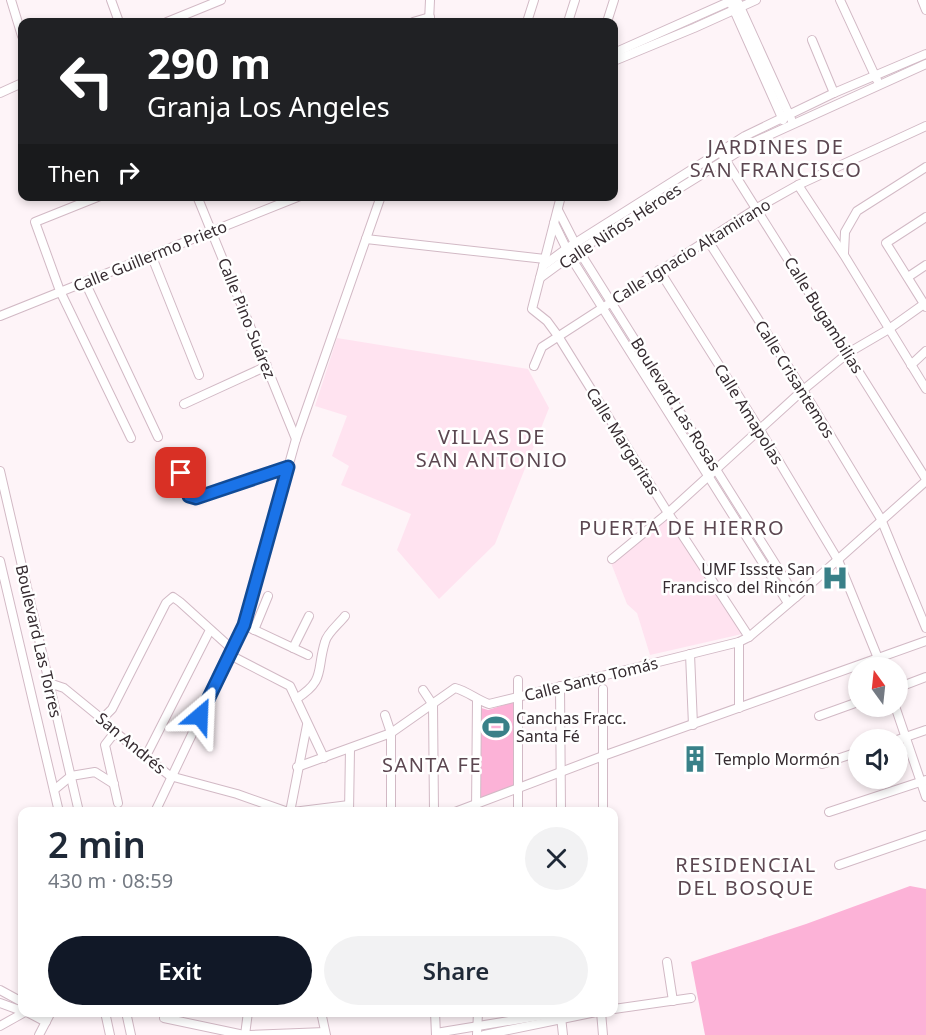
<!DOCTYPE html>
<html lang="en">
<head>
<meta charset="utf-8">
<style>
  body { margin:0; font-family:"Noto Sans",sans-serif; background:#f2f2f3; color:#1f2937; height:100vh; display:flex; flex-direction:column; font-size:22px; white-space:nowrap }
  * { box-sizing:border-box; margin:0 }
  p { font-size:20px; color:#747a83 }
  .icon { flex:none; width:33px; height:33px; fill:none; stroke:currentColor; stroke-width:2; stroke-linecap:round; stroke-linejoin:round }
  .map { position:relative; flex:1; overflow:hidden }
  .details { position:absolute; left:18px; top:807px; width:600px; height:210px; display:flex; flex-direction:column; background:#fff; border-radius:12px; box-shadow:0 3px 9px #0003 }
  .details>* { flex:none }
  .banner { position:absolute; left:18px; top:18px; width:600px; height:183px; border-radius:12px; box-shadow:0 3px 9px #0003; background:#202124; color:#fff; overflow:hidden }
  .needle { width:39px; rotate:345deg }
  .buttons { position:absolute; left:848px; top:657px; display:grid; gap:12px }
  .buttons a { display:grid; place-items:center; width:60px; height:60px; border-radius:50%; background:#fff; box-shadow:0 3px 9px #0003; font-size:30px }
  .pin { position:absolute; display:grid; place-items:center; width:51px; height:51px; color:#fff; margin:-26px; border-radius:12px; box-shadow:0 3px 9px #0006 }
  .me { position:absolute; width:66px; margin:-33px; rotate:26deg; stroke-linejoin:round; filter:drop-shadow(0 0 4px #0008) }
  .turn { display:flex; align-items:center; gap:21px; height:126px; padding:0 30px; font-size:27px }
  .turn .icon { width:78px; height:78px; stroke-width:2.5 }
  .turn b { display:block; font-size:42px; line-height:51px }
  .then { display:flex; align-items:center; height:57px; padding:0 30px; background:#0003; gap:12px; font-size:22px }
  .round { display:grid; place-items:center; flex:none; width:63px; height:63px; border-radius:32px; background:#f2f2f3 }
  .headline { display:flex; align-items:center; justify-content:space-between; height:102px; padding:0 30px }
  h1 { font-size:36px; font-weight:600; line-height:45px }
  .cta { display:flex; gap:12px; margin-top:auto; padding:12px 30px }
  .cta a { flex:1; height:69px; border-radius:36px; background:#111827; color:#fff; font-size:24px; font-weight:600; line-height:69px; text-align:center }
  .cta a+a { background:#f2f2f3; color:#1f2937 }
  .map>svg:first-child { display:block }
</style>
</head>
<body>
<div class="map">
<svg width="926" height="1035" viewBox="0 0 926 1035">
  <rect width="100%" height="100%" fill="#fef4f8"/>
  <!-- built -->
  <g fill="#ffe3f0">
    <path d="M337 338 528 369 549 408 495 544 439 599 397 550 411 514 341 485 349 466 332 456 347 416 315 406Z"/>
    <path d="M667 519 742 634 650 655 637 613 627 604 611 563Z"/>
  </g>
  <!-- green -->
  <g fill="#fcb2d7">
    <path d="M516 701 515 787 479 798 478 707 488 710Z"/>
    <path d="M910 886 926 889V1035H705L691 962 806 924Z"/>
  </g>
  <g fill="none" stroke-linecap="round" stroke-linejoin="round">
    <defs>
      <g id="minor">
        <path d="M11 0 22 36"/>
        <path d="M111 0 119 22"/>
        <path d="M737 0 791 119"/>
        <path d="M840 0 877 80"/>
        <path d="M922 0 926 10"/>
        <path d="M730 1 783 120"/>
        <path d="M167 22 221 0"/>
        <path d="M413 22 430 17"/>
        <path d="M429 22 430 0"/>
        <path d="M527 22 534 0"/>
        <path d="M568 22 575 0"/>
        <path d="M607 22 614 0"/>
        <path d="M812 40 834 93"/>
        <path d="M614 53 733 0"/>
        <path d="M614 61 694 28 756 0"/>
        <path d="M0 93 22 83"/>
        <path d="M723 156 926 479"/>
        <path d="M798 185 844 255 926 389"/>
        <path d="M100 196 35 222 60 291 131 438"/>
        <path d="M197 196 296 439"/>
        <path d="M561 196 532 309 547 321 558 336 668 513 749 637"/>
        <path d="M558 210 579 251 796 597"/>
        <path d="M926 217 886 243 926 307"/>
        <path d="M554 223 570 256 788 603"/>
        <path d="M366 239 545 259"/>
        <path d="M707 239 803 390 881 519 926 628"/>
        <path d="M844 253 845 232 857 211 926 167"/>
        <path d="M152 257 199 375"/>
        <path d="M543 266 566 249 745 136 834 93 926 54"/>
        <path d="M659 270 760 430 838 560 882 668"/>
        <path d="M908 277 926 265"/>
        <path d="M540 278 570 256 754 142 926 64"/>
        <path d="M85 282 158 437"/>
        <path d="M0 316 300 196"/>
        <path d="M911 365 926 351"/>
        <path d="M534 366 542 347 757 208 798 185 926 126"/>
        <path d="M184 404 267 366"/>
        <path d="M0 471 79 812"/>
        <path d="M181 473 189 496 196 499 288 467"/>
        <path d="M612 559 668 513 803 390 848 353 889 329 924 304"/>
        <path d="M0 561 59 812"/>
        <path d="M244 625 308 655"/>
        <path d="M254 630 268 596"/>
        <path d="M293 648 309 616"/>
        <path d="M690 654 693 725"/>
        <path d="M230 655 290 686 324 758"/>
        <path d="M49 683 64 688 102 719 115 732 170 776 237 794 288 812"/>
        <path d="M560 686 561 812"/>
        <path d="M897 688 926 677"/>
        <path d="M603 689V812"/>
        <path d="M423 690 433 705"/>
        <path d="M296 699C326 680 316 671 325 642 327 633 339 624 345 616"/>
        <path d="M433 705 434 812"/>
        <path d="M895 706 926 797"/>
        <path d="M739 708V642"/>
        <path d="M385 715 391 733V812"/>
        <path d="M819 716 858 702"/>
        <path d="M102 719 112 709 166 603 173 597 180 602 232 649"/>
        <path d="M115 732 105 745 118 803"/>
        <path d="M897 740 926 730"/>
        <path d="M146 756 210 630"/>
        <path d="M822 764 858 752"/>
        <path d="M297 767 391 733 455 688C467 691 477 700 489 704L739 642 749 637 796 597 926 481"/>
        <path d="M54 790 71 776 95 772 114 784"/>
        <path d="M155 812 244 625 296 439 381 196"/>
        <path d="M290 812 307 725"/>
        <path d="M293 812 349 805"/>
        <path d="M349 812 350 749"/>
        <path d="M455 812 603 756 926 641"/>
        <path d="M476 812 477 700"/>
        <path d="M518 812V680"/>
        <path d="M829 812 926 780"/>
        <path d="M839 865 926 835"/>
        <path d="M667 962 673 1001"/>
        <path d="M0 990 22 1002"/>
        <path d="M0 1003 22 1011"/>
        <path d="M614 1009 691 998"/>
        <path d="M27 1012 46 1022"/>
        <path d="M105 1012 110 1035"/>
        <path d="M126 1012 131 1035"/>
        <path d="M166 1012 164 1018 244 1035"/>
        <path d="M321 1012 326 1035"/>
        <path d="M435 1012 436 1035"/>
        <path d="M601 1012 603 1035"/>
        <path d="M561 1017 563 1035"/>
        <path d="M0 1026 25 1012"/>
        <path d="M436 1033 563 1012"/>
        <path d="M39 1035 51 1012"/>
        <path d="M245 1035 248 1012"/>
        <path d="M250 1035 325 1032"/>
        <path d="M477 1035 478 1012"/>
        <path d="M484 1035 596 1012"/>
      </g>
    </defs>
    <!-- minor casing -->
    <use href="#minor" stroke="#d2b9c5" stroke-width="10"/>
    <!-- minor -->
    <use href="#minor" stroke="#fff" stroke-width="8"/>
  </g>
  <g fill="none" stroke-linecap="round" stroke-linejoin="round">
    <defs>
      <path id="route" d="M181 473 189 496 196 498 288 467 244 625 200 716"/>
    </defs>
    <!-- route casing -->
    <use href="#route" stroke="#114b97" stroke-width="15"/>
    <!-- route -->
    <use href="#route" stroke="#1a73e8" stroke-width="10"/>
  </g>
  <!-- icons -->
  <defs>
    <symbol id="hospital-bare" viewBox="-9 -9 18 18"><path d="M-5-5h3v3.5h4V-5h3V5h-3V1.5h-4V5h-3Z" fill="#398088" stroke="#fff" stroke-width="2.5" paint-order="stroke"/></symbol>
    <symbol id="stadium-bare" viewBox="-9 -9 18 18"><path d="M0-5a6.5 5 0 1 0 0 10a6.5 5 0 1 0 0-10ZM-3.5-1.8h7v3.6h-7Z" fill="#398088" stroke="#fff" stroke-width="2.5" paint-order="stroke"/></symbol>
    <symbol id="building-bare" viewBox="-9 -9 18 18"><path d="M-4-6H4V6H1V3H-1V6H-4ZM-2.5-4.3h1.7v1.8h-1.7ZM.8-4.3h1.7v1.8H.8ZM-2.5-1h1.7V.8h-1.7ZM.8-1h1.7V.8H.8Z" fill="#398088" stroke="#fff" stroke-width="2.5" paint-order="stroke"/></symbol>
  </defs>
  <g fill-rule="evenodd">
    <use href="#hospital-bare" x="816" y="559" width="38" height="38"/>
    <use href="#stadium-bare" x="477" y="708" width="38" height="38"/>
    <use href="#building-bare" x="676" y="740" width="38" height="38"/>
  </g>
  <g text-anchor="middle" stroke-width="5" stroke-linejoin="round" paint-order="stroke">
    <!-- street labels -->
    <g font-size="16" fill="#362c31" stroke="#fff">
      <text transform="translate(620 226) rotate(-33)" y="6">Calle Niños Héroes</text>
      <text transform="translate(691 251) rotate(-32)" y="6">Calle Ignacio Altamirano</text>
      <text transform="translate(150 256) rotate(-22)" y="6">Calle Guillermo Prieto</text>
      <text transform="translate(824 315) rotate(58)" y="6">Calle Bugambilias</text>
      <text transform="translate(247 318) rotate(68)" y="6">Calle Pino Suárez</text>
      <text transform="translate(795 379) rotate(58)" y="6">Calle Crisantemos</text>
      <text transform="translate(676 404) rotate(58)" y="6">Boulevard Las Rosas</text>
      <text transform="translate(749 414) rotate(58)" y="6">Calle Amapolas</text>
      <text transform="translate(623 441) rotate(58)" y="6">Calle Margaritas</text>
      <text transform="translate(39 641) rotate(77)" y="6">Boulevard Las Torres</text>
      <text transform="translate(591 679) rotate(-14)" y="6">Calle Santo Tomás</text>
      <text transform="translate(131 743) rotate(40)" y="6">San Andrés</text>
    </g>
    <!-- poi labels -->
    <g font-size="16" fill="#362c31" stroke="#fff" text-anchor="start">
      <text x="815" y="575" text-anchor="end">UMF Issste San<tspan x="815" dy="18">Francisco del Rincón</tspan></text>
      <text x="516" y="724">Canchas Fracc.<tspan x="516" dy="18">Santa Fé</tspan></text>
      <text x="715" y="765">Templo Mormón</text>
    </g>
    <!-- quarter labels -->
    <g font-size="20" letter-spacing="1.5" fill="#5c4751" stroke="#fff">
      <text x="776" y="154">JARDINES DE<tspan x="776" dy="23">SAN FRANCISCO</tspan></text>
      <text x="492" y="444">VILLAS DE<tspan x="492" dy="23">SAN ANTONIO</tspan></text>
      <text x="682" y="535">PUERTA DE HIERRO</text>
      <text x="432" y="772">SANTA FE</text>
      <text x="746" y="872">RESIDENCIAL<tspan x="746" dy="23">DEL BOSQUE</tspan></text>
    </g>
  </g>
</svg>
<div class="buttons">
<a><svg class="needle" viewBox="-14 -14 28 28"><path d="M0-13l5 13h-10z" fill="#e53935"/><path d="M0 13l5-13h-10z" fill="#747a83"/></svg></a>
<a><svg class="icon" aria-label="sound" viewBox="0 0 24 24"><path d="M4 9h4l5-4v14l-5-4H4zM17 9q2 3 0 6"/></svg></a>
</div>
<div class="pin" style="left:181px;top:473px;background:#d93025"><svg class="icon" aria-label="arrive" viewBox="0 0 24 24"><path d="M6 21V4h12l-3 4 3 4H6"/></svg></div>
<svg class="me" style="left:200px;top:716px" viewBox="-20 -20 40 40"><path d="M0-17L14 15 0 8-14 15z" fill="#1a73e8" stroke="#fff" stroke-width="4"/></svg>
<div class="banner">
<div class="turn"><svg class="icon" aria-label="left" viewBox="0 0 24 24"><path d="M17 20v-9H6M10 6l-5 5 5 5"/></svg><div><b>290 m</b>Granja Los Angeles</div></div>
<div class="then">Then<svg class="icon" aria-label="right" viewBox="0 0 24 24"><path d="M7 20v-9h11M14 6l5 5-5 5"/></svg></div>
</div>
<section class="details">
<div class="headline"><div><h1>2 min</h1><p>430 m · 08:59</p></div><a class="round"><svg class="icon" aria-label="close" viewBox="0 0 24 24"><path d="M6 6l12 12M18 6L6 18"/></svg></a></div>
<div class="cta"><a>Exit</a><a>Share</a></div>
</section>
</div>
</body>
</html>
